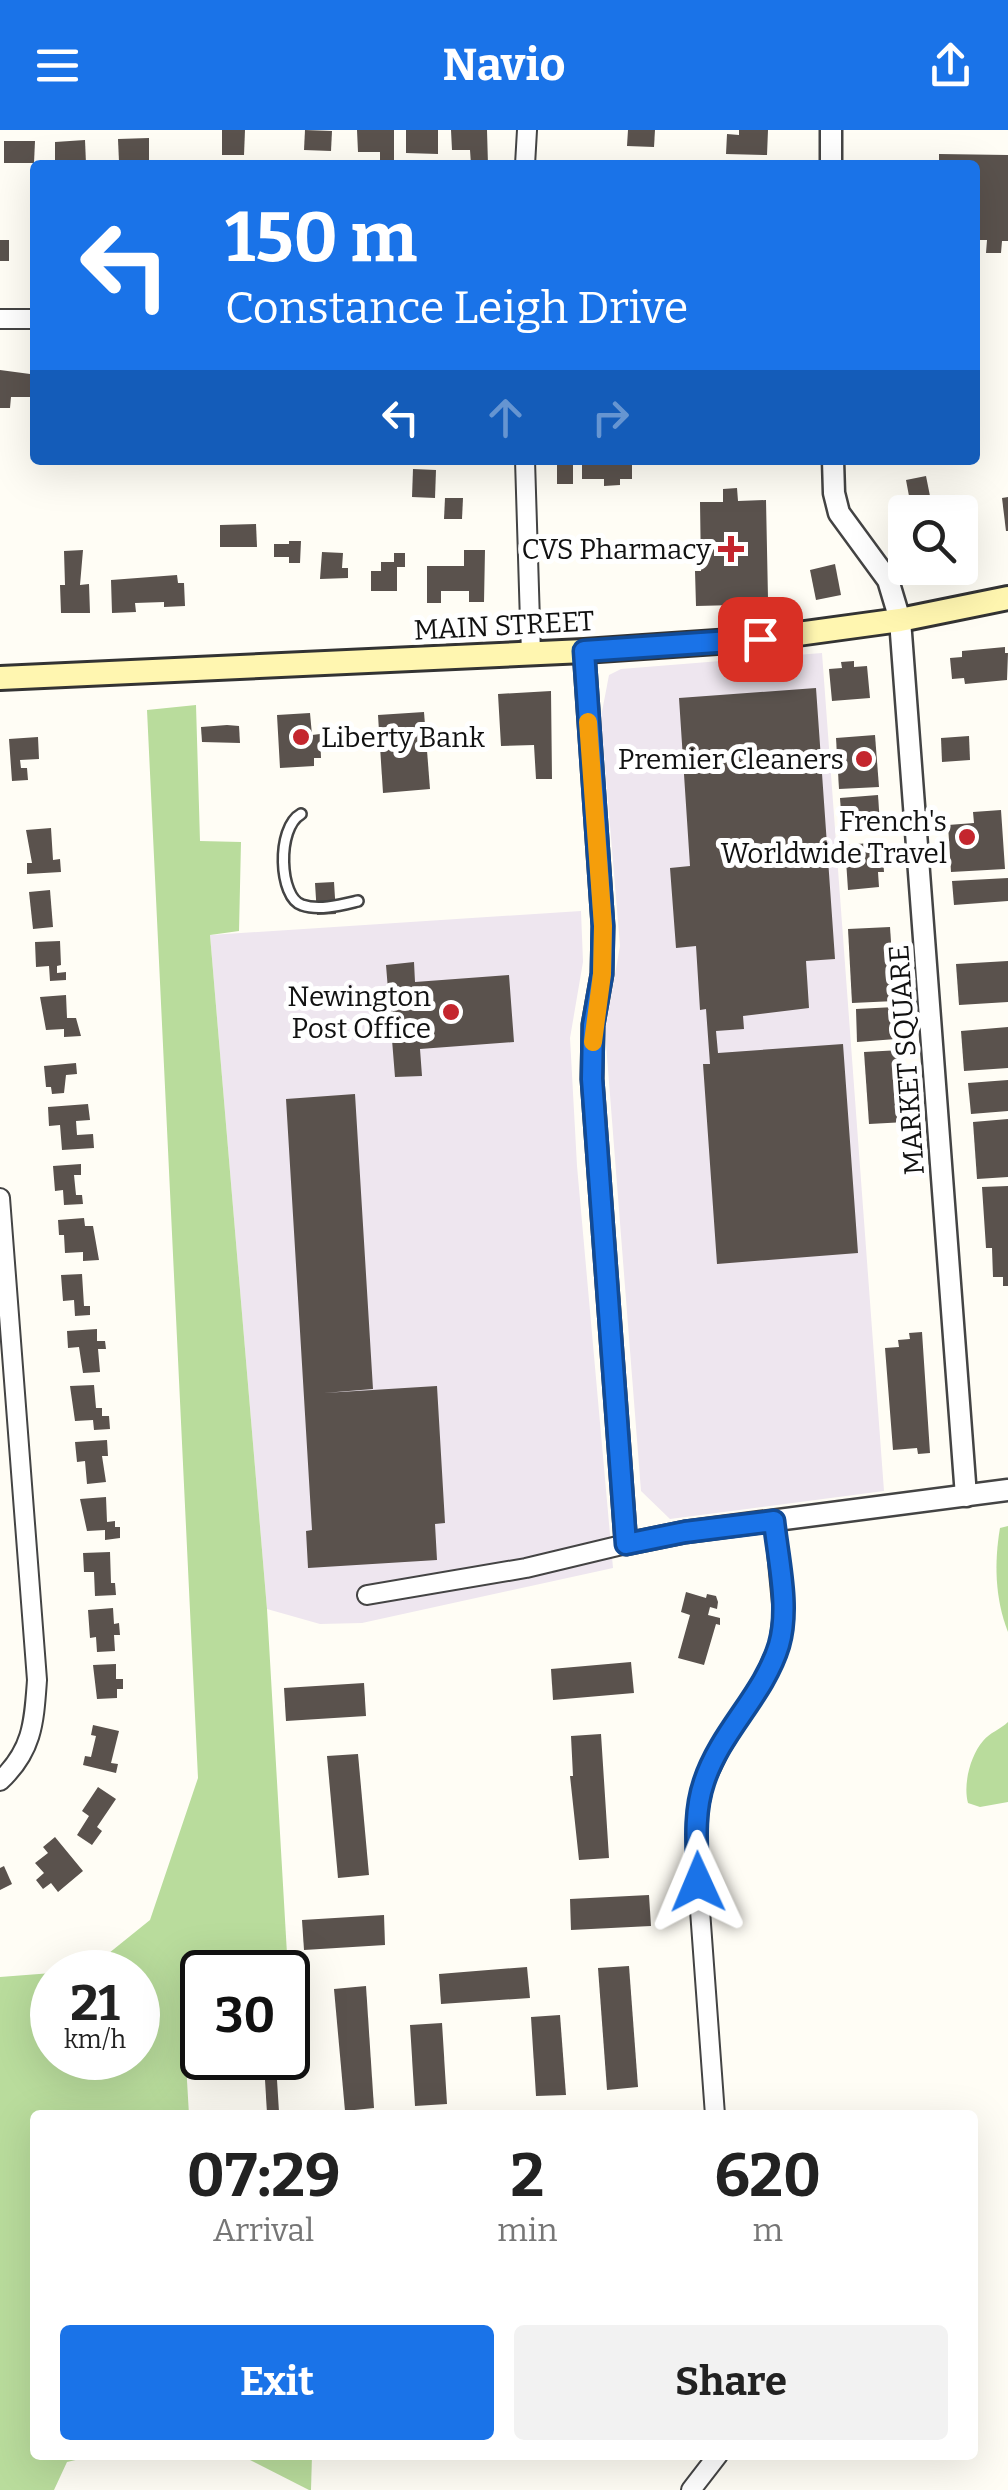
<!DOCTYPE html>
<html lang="en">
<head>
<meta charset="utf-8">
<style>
  body { margin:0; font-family:Bitter,serif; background:#f2f2f2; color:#222; height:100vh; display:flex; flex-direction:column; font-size:38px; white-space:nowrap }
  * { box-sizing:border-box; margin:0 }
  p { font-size:32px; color:#767676 }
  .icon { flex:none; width:55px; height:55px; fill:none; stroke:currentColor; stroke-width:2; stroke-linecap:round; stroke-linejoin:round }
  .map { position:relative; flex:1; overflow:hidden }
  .details { position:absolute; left:30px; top:1980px; width:948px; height:350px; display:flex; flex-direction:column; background:#fff; border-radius:10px; box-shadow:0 10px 40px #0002 }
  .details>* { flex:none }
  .hud { position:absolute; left:30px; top:30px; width:950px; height:305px; border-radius:10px; box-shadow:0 10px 40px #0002; background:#1a73e8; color:#fff; overflow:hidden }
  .fabs { position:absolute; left:888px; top:365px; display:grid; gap:20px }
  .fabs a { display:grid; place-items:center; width:90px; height:90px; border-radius:10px; background:#fff; box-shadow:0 10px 40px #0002; font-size:50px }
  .speed { position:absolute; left:30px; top:1820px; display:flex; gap:20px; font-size:50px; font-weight:700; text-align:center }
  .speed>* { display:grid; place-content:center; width:130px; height:130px; border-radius:50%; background:#fff; box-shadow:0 10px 40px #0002; line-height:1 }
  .speed small { font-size:25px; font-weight:400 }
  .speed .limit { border:5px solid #111; border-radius:15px; background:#fff; color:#111 }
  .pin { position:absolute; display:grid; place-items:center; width:85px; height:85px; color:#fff; margin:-42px; border-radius:20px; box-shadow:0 5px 15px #0006 }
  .me { position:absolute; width:110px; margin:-55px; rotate:359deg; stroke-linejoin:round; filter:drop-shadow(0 0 8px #0008) }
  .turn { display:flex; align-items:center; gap:35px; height:210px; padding:0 30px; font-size:45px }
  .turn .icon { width:130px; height:130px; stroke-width:2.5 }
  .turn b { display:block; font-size:70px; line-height:85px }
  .lanes { display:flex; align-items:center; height:95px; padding:0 30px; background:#0003; justify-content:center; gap:50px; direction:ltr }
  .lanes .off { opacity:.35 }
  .eta { display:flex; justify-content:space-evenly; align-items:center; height:170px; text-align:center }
  .eta b { font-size:60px; font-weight:700; line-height:70px }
  .action { display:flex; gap:20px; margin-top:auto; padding:20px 30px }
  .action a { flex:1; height:115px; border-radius:10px; background:#1a73e8; color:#fff; font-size:40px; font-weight:700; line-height:115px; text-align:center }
  .action a+a { background:#f2f2f2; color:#222 }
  header { display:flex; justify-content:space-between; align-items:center; height:130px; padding:0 30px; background:#1a73e8; color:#fff; font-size:45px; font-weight:700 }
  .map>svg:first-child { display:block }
</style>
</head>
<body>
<header><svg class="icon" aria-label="menu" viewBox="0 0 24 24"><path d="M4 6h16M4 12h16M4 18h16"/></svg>Navio<svg class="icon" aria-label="share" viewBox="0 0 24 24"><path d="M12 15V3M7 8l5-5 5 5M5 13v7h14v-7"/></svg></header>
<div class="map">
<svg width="1008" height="2360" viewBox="0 0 1008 2360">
  <rect width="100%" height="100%" fill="#fffdf5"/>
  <!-- industrial -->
  <g fill="#eee6ef">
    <path d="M822 523 884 1361 670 1389 641 1361 605 901 620 816 601 587 609 545 621 539Z"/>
    <path d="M581 781 583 832 570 908 577 1036 613 1438 362 1493 320 1494 267 1479 210 805Z"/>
  </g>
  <!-- forest -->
  <g fill="#b9dc9c">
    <path d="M196 575 200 711 241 712 239 801 210 805 267 1479 291 1893H288V1842H202V1898L184 1899 189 1985H35V2325H97L67 2332 54 2360H0V1847L52 1843V1928H138V1842H58L88 1840 150 1790 198 1648 147 580Z"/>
    <path d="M1008 1396V1502C995 1469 994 1433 1000 1398Z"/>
    <path d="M1008 1592V1672L980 1677 968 1673C963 1655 970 1626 983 1611 989 1603 1001 1599 1008 1592Z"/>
    <path d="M240 2325H312L311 2360H309Z"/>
  </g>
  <!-- building -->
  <g fill="#5a524d">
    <path d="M222 0H245L244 25H222Z"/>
    <path d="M305 0 332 1 331 21 304 20Z"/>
    <path d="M357 0H394V33H380V22H358Z"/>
    <path d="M406 0H438V24L406 23Z"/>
    <path d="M451 0H487L488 35H471L470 20H452Z"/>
    <path d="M628 0H655L654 17 627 16Z"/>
    <path d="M739 0H768L767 25 726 24 727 4 739 5Z"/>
    <path d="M149 8V32H119L118 9Z"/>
    <path d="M85 10 86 34H55V12Z"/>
    <path d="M4 11H35L34 33H4Z"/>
    <path d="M939 24 1008 25V111H1002L1001 123H986L987 110H975V35H939Z"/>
    <rect x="0" y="110" width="9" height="21"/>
    <path d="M0 240 30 244V267H11L10 278H0Z"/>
    <rect x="557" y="330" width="16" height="24"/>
    <path d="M582 330H640V333H632V349H620V355L604 356V349H582Z"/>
    <path d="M413 339 436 340 435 368 412 367Z"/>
    <path d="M926 346 932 376 951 377 952 382H912L906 350Z"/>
    <path d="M737 358 738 371 766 370 768 468 736 469V475L696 476 695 441H701L700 372H723V359Z"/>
    <path d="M1008 367V401H1006L1002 368Z"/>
    <path d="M445 368H463L462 389H444Z"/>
    <path d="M905 381V411L900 412 897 396 891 397 889 385Z"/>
    <path d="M256 394 257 417H220V395Z"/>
    <path d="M289 411H301L300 433H289V427H274V414H289Z"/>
    <path d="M83 420 80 455 89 454 90 483H61L60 455H65L64 421Z"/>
    <path d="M464 420H485L484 472H469V461H441V473H427V436H464Z"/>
    <path d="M322 422 343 423 342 438H348V448L320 449Z"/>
    <path d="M394 423H405V437H397V461H371V441H381V432H394Z"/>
    <path d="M835 434 841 465 816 470 810 440Z"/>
    <path d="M177 445 178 453H184L185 476 164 477V472L135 473 136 482 112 483 111 450Z"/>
    <path d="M1005 517V523H1008L1007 550 965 554 964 548 952 549 950 528 962 527V521Z"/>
    <path d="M854 531V537L867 536 870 568 832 571 829 539 842 538 841 532Z"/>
    <path d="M816 558 835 829 806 831 809 878 743 886 744 899 716 901 718 923 843 914 858 1123 717 1134 703 934H710L706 879 700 880 696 816 676 818 670 738 690 736 679 568Z"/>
    <path d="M551 561 552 649H536L534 615 501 616 498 564Z"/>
    <path d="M424 582 430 659 383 663 378 585Z"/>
    <path d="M310 583 312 605 320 604 321 628H314V636L280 638 277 585Z"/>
    <path d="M227 595 239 596 240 613 202 612 201 597Z"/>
    <path d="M875 605 879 657 839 659 836 608Z"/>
    <path d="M969 606 970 630 942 632 941 608Z"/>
    <path d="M38 607 39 629 20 630 21 638H27L28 650 12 651 9 609Z"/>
    <path d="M878 665 880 694 842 697 840 668Z"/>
    <path d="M1001 680 1005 739 951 742 948 695 974 693 973 682Z"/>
    <path d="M51 698 53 730 60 729 61 742 27 744V733H32L26 700Z"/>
    <path d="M882 712 884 742H878L879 757 848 760 845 715Z"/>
    <path d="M1008 748V771L954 775 952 751Z"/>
    <path d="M334 752 336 784 317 785 315 753Z"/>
    <path d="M50 760 53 797 33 799 29 762Z"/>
    <path d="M890 797 895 871 852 873 848 799Z"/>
    <path d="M60 811 61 835 57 836V843L66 842V850L50 851 49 836 36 837 35 812Z"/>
    <path d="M1008 831V872L959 875 956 834Z"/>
    <path d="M414 832 415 852 509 845 514 912 420 919 422 946 395 947 386 835Z"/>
    <path d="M66 865 67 888H76L81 906 64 907V899L46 900 40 867Z"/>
    <path d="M895 877 896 909 857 912 856 879Z"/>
    <path d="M1008 897V938L964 941 961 901Z"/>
    <path d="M901 920 906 992 869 994 864 922Z"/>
    <path d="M76 933 77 944 66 945 64 963 52 964 51 957H46L44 936Z"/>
    <path d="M1008 950V981L971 984 968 953Z"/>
    <path d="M355 964 373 1259 324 1263 437 1256 445 1393 435 1394 437 1430 308 1438 306 1401 312 1400 286 969Z"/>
    <path d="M88 974 90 990 76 991 77 1005 93 1004 94 1018 62 1020 60 995 49 996 48 977Z"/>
    <path d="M1008 989V1047L977 1049 973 992Z"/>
    <path d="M81 1034V1045H74L76 1065H82L83 1074 64 1075 63 1060 55 1061 53 1036Z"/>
    <path d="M1008 1056V1156H1003V1147H993L992 1118H986L982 1057Z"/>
    <path d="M84 1088 85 1096H93L99 1130 83 1131V1122L65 1123 64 1105H59L58 1090Z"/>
    <path d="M82 1144 84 1176H90V1185L75 1186 74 1170 63 1171 61 1145Z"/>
    <path d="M97 1199V1211H105L106 1219H98L100 1242 83 1243 79 1217 68 1218 67 1201Z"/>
    <path d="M922 1202 930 1323 918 1324 917 1318 893 1320 885 1218 899 1217 898 1210 910 1209 909 1203Z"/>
    <path d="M94 1255 96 1278H102V1286H109L110 1299 94 1300 93 1290 75 1291 70 1256Z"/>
    <path d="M107 1310 108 1326H102L106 1352 87 1354 85 1331 77 1332 75 1312Z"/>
    <path d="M106 1367 107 1392 115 1391V1397H120V1408L105 1410V1400L87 1401 80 1369Z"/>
    <path d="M110 1422 111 1453H115L116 1465 95 1466 94 1442H84L83 1423Z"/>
    <path d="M686 1462 706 1468 707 1464 716 1466 718 1472 717 1479 710 1477 708 1485 720 1488V1495L716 1494 704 1535 678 1528 690 1485 681 1482Z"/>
    <path d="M113 1478 114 1494 119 1493 120 1505H114L115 1521 97 1522 96 1507 90 1508 88 1480Z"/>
    <path d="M631 1532 634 1563 553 1570 551 1539Z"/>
    <path d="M116 1534V1549H123V1559H117V1568L97 1569 93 1535Z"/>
    <path d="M364 1553 366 1586 286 1591 284 1558Z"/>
    <path d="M93 1595 119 1601 111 1633 118 1634 116 1643 83 1635 85 1626 91 1627 96 1606 91 1605Z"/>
    <path d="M601 1604 609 1728 579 1730 570 1646H573L571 1606Z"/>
    <path d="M358 1624 369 1745 338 1748 327 1626Z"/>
    <path d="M98 1657 116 1669 97 1697 102 1701 92 1715 77 1705 89 1686 82 1681Z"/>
    <path d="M55 1707 83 1741 58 1762 51 1753 43 1759 36 1750 44 1743 35 1733 48 1723 43 1717Z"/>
    <path d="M4 1736 12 1754 0 1760V1738Z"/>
    <path d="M649 1765 651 1796 571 1800 570 1769Z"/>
    <path d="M384 1785 385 1815 304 1820 302 1790Z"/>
    <path d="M629 1836 638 1957 607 1960 598 1838Z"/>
    <path d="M527 1837 530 1868 441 1874 439 1844Z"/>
    <path d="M366 1856 374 1978 345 1981 334 1859Z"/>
    <path d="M560 1885 566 1965 536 1966 531 1887Z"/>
    <path d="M442 1893 447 1974 415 1976 410 1895Z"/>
    <path d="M255 1928H288L287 1942 254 1940Z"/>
    <path d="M265 1950H277L279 1982 267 1983Z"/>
  </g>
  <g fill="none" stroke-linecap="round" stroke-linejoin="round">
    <defs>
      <path id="service" d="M301 684C276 698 279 768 302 775 319 781 341 775 358 771"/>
      <g id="minor">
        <path d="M525 35 527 0"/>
        <path d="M0 189H35"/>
        <path d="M525 330 531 524"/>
        <path d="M0 1068 37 1550C34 1592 33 1620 0 1651"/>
        <path d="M367 1465 526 1438 626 1414"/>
        <path d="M715 1985 698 1753 697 1687 704 1652 720 1619 765 1546 779 1515 783 1484 774 1391"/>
        <path d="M691 2360 718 2325"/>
      </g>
      <g id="tertiary">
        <path d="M831 0V35"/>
        <path d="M833 330 834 363 839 383 888 450 900 490 966 1366"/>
        <path d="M584 521 603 796 602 844 593 895 592 949 626 1414 685 1402 1008 1360"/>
      </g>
      <path id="secondary" d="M0 548 584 521 761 509 900 490 1008 468"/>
    </defs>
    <!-- service casing -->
    <use href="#service" stroke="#444" stroke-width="14"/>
    <!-- minor casing -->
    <use href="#minor" stroke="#444" stroke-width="22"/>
    <!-- tertiary casing -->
    <use href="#tertiary" stroke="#444" stroke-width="25"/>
    <!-- secondary casing -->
    <use href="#secondary" stroke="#333" stroke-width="28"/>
    <!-- service -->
    <use href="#service" stroke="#fff" stroke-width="9"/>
    <!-- minor -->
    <use href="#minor" stroke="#fff" stroke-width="18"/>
    <!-- tertiary -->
    <use href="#tertiary" stroke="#fff" stroke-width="20"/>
    <!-- secondary -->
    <use href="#secondary" stroke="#fff6b0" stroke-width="22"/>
  </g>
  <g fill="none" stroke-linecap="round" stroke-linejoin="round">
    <defs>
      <path id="route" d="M698 1752C697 1719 693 1684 704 1652 720 1602 764 1565 779 1515 790 1477 778 1429 774 1391L685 1402 626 1414 592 949 593 895 602 844 603 796 584 521 760 509"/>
    </defs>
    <!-- route casing -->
    <use href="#route" stroke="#114b97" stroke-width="25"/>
    <!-- route -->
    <use href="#route" stroke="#1a73e8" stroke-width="18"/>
    <!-- slow -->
    <path stroke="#f59e0b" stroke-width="18" d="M588 592 603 796 602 844 593 912"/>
  </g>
  <!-- markers -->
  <g fill="#c4262e" stroke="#fff" stroke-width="4">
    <path d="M726 404h10v10h10v10h-10v10h-10v-10h-10v-10h10z"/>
    <circle cx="301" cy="607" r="10"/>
    <circle cx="864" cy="629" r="10"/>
    <circle cx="967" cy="707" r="10"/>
    <circle cx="451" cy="882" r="10"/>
  </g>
  <g text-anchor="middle" stroke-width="10" stroke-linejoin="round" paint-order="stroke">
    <!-- poi labels -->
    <g font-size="28" fill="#111" stroke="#fff" text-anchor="end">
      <text x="711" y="429">CVS Pharmacy</text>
      <text x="321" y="617" text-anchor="start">Liberty Bank</text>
      <text x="844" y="639">Premier Cleaners</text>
      <text x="947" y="701">French's<tspan x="947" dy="32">Worldwide Travel</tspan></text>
      <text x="431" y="876">Newington<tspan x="431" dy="32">Post Office</tspan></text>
    </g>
    <!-- street labels -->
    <g font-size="28" fill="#111" stroke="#fff">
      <text transform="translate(504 495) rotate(-3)" y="10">MAIN STREET</text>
      <text transform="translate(906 930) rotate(-94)" y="10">MARKET SQUARE</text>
    </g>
  </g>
</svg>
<div class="fabs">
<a><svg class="icon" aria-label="search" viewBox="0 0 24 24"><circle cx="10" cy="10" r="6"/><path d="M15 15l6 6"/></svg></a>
</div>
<div class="speed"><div>21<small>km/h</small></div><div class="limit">30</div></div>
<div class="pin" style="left:760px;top:509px;background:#d93025"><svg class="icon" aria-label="arrive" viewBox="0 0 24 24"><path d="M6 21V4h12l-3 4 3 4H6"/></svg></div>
<svg class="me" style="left:698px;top:1752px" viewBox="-20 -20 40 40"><path d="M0-17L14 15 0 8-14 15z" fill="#1a73e8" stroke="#fff" stroke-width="4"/></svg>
<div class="hud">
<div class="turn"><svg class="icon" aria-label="left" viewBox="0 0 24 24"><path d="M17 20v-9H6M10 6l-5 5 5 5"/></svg><div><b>150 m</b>Constance Leigh Drive</div></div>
<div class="lanes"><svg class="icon" aria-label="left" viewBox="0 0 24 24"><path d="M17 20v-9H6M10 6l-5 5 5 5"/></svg><svg class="icon off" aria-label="ahead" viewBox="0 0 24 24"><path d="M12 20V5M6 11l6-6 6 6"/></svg><svg class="icon off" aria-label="right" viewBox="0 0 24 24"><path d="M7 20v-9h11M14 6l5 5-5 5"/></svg></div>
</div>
<section class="details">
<div class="eta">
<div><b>07:29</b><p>Arrival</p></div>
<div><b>2</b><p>min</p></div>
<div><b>620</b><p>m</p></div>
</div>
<div class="action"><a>Exit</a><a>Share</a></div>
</section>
</div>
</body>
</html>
